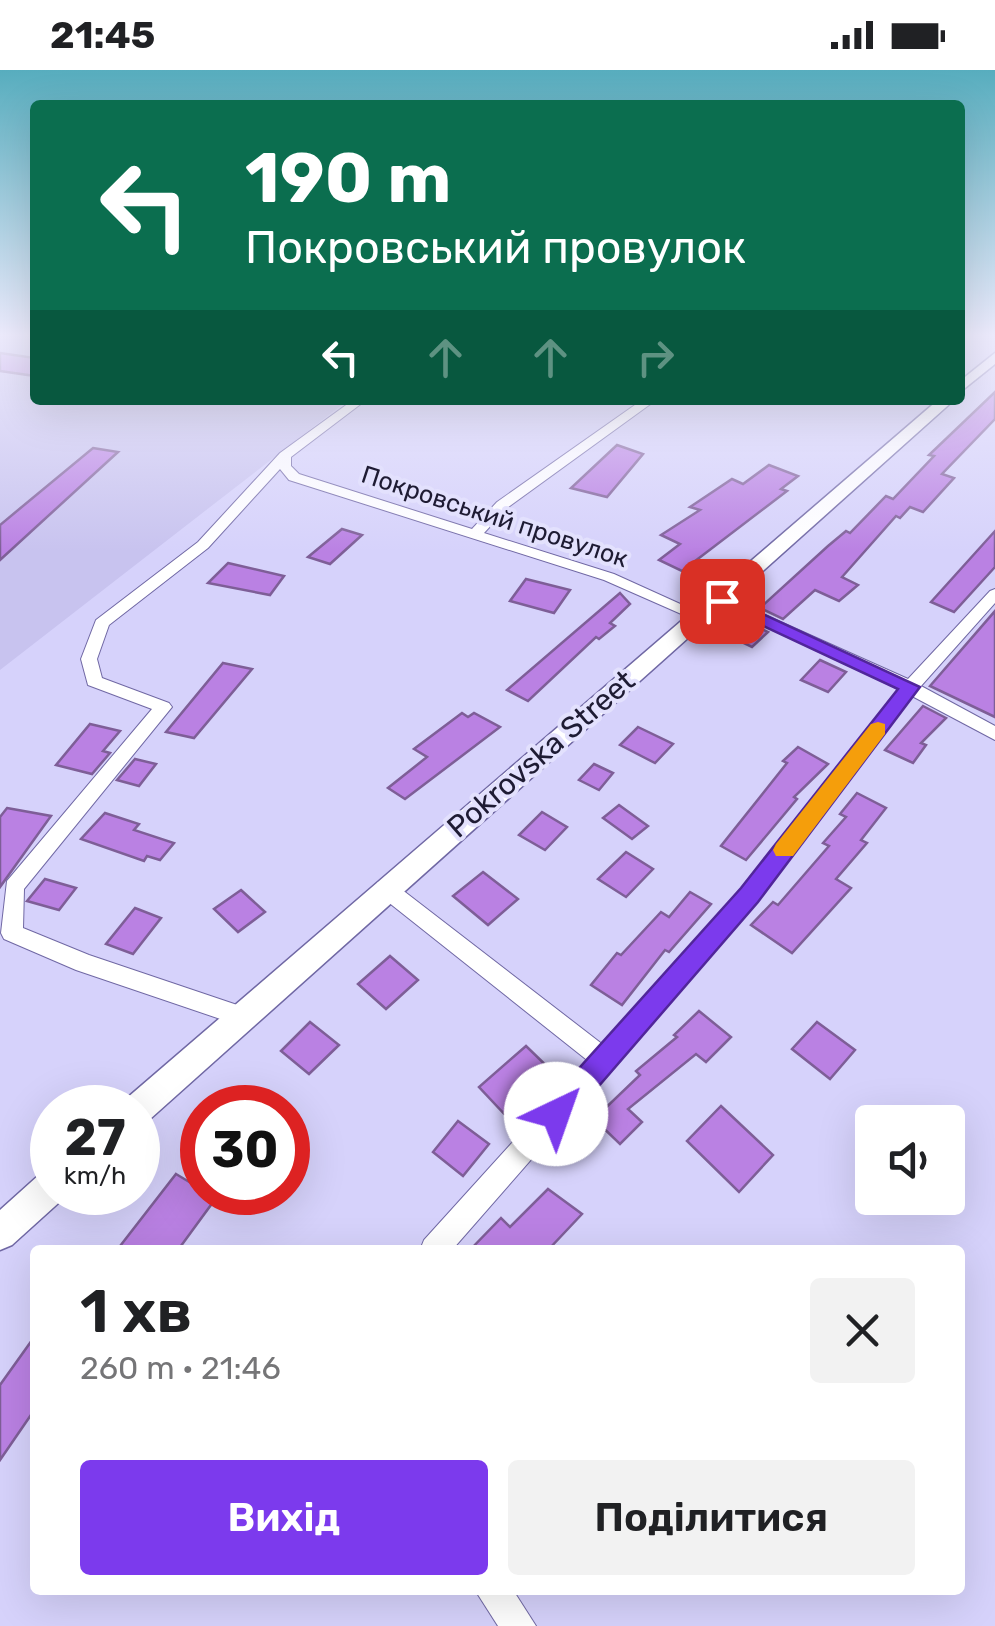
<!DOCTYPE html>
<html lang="uk">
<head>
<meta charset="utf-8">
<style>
  body { margin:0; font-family:Rubik,sans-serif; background:#f2f2f2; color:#202124; height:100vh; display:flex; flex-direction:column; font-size:38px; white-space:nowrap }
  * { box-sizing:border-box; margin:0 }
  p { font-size:32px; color:#757577 }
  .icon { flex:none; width:55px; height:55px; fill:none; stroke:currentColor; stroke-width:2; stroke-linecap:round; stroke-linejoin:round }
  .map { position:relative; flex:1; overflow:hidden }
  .drawer { position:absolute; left:30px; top:1175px; width:935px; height:350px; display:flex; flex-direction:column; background:#fff; border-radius:10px; box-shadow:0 10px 40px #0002 }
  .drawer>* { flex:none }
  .hud { position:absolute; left:30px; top:30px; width:935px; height:305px; border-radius:10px; box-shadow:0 10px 40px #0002; background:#0b6e4f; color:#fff; overflow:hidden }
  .buttons { position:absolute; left:855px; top:1035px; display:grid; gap:20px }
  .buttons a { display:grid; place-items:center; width:110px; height:110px; border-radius:10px; background:#fff; box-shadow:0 10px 40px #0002; font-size:50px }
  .speed { position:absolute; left:30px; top:1015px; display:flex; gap:20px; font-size:50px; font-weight:700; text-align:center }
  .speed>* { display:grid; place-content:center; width:130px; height:130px; border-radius:50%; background:#fff; box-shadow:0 10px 40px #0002; line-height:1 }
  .speed small { font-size:25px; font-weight:400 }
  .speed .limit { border:15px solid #d22; background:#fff; color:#111 }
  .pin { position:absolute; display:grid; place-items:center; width:85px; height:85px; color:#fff; margin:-42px; border-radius:20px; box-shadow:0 5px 15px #0006 }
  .me { position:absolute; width:110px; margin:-55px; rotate:42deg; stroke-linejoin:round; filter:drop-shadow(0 0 8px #0008) }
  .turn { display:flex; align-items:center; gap:35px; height:210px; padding:0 50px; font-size:45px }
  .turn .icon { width:130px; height:130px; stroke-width:2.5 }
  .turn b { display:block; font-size:70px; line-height:85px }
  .lanes { display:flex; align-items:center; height:95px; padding:0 50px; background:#0003; justify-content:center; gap:50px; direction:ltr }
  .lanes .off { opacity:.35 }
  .round { display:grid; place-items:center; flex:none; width:105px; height:105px; border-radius:10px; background:#f2f2f2 }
  .summary { display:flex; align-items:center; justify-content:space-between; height:170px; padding:0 50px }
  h1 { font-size:60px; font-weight:600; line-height:75px }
  .button { display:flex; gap:20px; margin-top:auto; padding:20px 50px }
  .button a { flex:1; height:115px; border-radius:10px; background:#7c3aed; color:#fff; font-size:40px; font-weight:600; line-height:115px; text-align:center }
  .button a+a { background:#f2f2f2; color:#202124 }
  .status { display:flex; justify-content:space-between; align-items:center; height:70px; padding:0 50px; background:#fff; direction:ltr }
  .status svg { height:28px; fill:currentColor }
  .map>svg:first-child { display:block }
</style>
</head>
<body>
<div class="status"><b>21:45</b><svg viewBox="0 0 49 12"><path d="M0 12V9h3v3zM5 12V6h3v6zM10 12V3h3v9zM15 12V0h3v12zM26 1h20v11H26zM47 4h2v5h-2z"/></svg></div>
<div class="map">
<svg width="995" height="1556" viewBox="0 0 995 1556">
  <rect width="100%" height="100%" fill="#d6d2fb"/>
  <!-- built -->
  <path fill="#c8c3ef" d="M0 265H35V330H348L0 600Z"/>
  <!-- building -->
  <g fill="#ba81e3" stroke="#7e5e97" stroke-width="2.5">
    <path d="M0 283 35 288V306L0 301Z"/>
    <path d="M995 322V349L942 404 954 408 923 442 910 437 900 448 896 446 842 507 858 515 839 531 815 520 783 549 760 538 828 476 846 461 850 463 886 426 893 429 934 386 929 385Z"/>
    <path d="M617 375 643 384 607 427 571 418Z"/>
    <path d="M93 378 118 382 0 490V455Z"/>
    <path d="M769 395 798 406 781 419 787 421 682 501 659 490 680 474 661 465 700 440 690 437 732 409 743 414Z"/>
    <path d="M342 459 362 465 330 494 308 487Z"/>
    <path d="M995 461V497L954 542 931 532Z"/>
    <path d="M228 493 284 506 270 525 208 513Z"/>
    <path d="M526 509 570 520 554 543 510 531Z"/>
    <path d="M620 523 630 534 610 553 615 556 599 569 596 567 528 631 507 620Z"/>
    <path d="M995 541V647L930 616Z"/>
    <path d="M745 551 768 562 752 577 729 566Z"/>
    <path d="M820 590 846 602 828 622 801 610Z"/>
    <path d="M223 593 252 599 194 668 166 662Z"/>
    <path d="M923 636 946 648 921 673 926 675 913 693 885 680Z"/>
    <path d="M462 643 468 647 474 643 500 657 405 729 388 718 427 687 414 679Z"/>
    <path d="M90 654 120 661 103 681 110 683 92 704 56 695Z"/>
    <path d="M638 657 673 674 655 693 620 675Z"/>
    <path d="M798 677 828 694 794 727 797 729 746 790 721 776 787 693 783 691Z"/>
    <path d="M135 689 156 694 139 716 117 710Z"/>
    <path d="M594 694 613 703 599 720 579 710Z"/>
    <path d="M857 723 886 738 861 770 867 773 836 809 851 818 792 883 751 855 773 832 778 835 829 776 823 773 846 747 840 744Z"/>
    <path d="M619 735 648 756 632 769 603 748Z"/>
    <path d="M7 738 51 746 0 817V747Z"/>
    <path d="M542 742 567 757 545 780 519 765Z"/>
    <path d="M105 743 139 754 134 760 174 773 160 790 147 786 144 791 81 769Z"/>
    <path d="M626 782 653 799 626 827 598 809Z"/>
    <path d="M483 802 518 829 488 855 453 826Z"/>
    <path d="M45 809 76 818 59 840 27 831Z"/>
    <path d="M241 820 265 842 238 862 214 839Z"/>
    <path d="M690 822 711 834 669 882 665 880 622 935 591 915 617 883 621 885 661 842 669 847Z"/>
    <path d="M135 838 161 848 133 884 106 874Z"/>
    <path d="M390 886 418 910 386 939 358 914Z"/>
    <path d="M699 941 731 967 706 992 696 984 628 1039 642 1052 620 1074 594 1049 640 1005 636 1001 677 967 674 965Z"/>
    <path d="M310 952 339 975 309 1004 281 981Z"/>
    <path d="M817 952 855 980 830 1009 792 979Z"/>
    <path d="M526 976 557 1006 509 1049 479 1017Z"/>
    <path d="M721 1036 773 1085 739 1122 687 1071Z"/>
    <path d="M458 1051 489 1074 463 1106 433 1082Z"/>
    <path d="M176 1104 216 1128 178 1180H117Z"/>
    <path d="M548 1119 582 1144 548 1180H470L501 1148 510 1157Z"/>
    <path d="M35 1266V1339L0 1390V1315Z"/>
  </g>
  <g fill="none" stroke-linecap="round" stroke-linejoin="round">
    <defs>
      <g id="minor">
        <path d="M353 330H366L291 387V396L299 404 472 459 497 432 642 330H656L507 438 484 463 614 504 709 547 707 550H695L604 510 289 410 280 399 208 478 109 555 97 589 102 608 169 633 172 637 24 819 23 858 89 885 249 939 253 946 249 953 241 956 76 900 4 869 1 863 7 811 152 639 88 615 81 589 96 550 198 472 280 383Z"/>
        <path d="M995 519V533L921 616 995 656V670L912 626 757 831 452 1180H420L424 1170 587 990 378 824 375 818 378 812H392L602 974 743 819 899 619 717 534V528H727L908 609 990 521Z"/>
        <path d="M475 1520H513L536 1556H498Z"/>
      </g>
      <g id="tertiary">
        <path d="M995 283V294L960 322V311Z"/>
        <path d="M938 330H954L149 1050 138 1054V1038H123L127 1028Z"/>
        <path d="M52 1100V1122H66L64 1128 12 1175 0 1180V1140L40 1104Z"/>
      </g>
    </defs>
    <!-- minor casing -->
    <use href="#minor" stroke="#7068a4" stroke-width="2"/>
    <!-- tertiary casing -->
    <use href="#tertiary" stroke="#7068a4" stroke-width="3"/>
    <!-- minor -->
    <use href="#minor" fill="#fff" fill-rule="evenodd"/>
    <!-- tertiary -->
    <use href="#tertiary" fill="#fff" fill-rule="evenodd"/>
  </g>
  <!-- sky -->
  <linearGradient id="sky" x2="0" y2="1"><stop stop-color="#57adbe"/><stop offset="0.55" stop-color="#edebfd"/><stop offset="1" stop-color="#edebfd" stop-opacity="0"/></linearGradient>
  <rect width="995" height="482" fill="url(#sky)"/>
  <!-- route -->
  <path fill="#7c3aed" stroke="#51269a" stroke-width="2.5" d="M722 525 920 617 758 832 566 1054 556 1058 546 1054 542 1044 546 1035 741 818 898 619 716 534V527Z"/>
  <!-- slow -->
  <path fill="#f59e0b" d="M878 652 885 654V664L793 786H776L773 780 776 774 871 654Z"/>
  <g text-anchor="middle" stroke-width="8" stroke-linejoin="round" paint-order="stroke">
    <!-- far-street labels -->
    <g font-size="25" fill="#1e1b33" stroke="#e3e1fd">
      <text transform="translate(495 446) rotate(18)" y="9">Покровський провулок</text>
    </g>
    <!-- street labels -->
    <g font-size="30" fill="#1e1b33" stroke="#e3e1fd">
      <text transform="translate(541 684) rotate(-41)" y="10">Pokrovska Street</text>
    </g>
  </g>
</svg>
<div class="buttons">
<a><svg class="icon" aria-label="sound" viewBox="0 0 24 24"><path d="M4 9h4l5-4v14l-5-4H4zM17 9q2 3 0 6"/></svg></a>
</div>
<div class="speed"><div>27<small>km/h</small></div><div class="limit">30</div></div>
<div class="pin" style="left:722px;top:531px;background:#d93025"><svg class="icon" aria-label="arrive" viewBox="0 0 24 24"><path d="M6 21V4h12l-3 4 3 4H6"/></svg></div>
<svg class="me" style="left:556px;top:1044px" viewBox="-20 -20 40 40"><circle r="19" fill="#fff"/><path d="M0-13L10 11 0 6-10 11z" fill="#7c3aed"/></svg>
<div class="hud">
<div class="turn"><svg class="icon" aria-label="left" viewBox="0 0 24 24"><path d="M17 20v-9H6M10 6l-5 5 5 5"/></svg><div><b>190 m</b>Покровський провулок</div></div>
<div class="lanes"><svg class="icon" aria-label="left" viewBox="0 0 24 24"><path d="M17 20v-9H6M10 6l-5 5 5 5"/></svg><svg class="icon off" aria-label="ahead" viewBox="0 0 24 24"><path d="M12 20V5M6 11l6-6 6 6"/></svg><svg class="icon off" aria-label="ahead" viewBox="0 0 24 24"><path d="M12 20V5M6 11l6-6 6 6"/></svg><svg class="icon off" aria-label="right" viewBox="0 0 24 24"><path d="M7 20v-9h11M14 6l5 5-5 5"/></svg></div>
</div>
<section class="drawer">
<div class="summary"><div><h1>1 хв</h1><p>260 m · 21:46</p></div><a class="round"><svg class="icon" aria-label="close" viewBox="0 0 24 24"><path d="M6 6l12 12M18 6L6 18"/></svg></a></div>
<div class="button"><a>Вихід</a><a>Поділитися</a></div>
</section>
</div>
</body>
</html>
